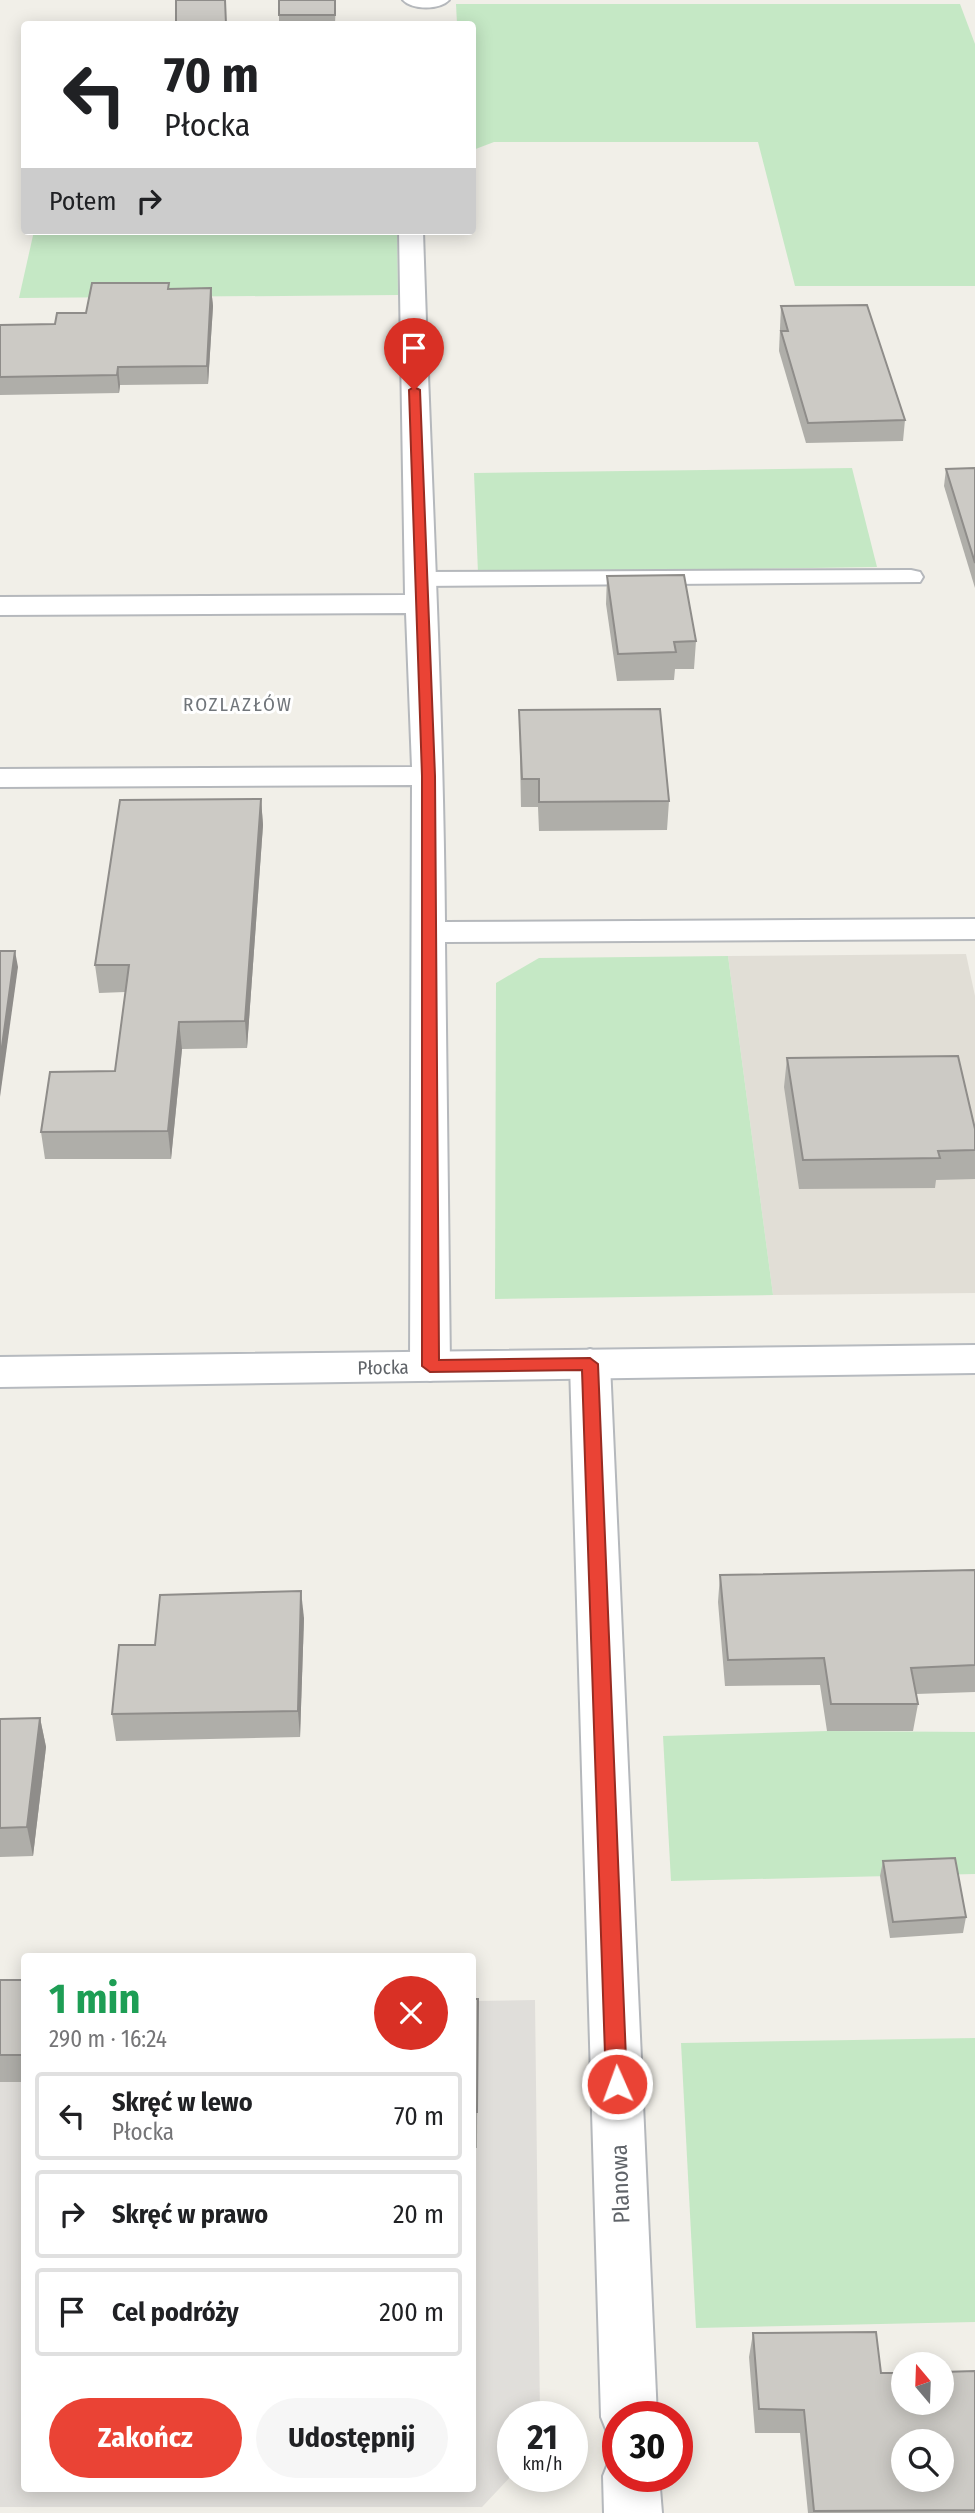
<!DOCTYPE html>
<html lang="pl">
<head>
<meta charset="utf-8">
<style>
  body { margin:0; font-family:"Fira Sans Condensed",sans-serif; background:#f6f6f6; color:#202124; height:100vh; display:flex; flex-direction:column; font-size:26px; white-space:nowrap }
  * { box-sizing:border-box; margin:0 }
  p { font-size:23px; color:#757577 }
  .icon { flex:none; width:38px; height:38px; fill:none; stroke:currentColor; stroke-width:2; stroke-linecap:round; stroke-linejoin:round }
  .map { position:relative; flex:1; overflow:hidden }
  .drawer { position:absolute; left:21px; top:1953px; width:455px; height:539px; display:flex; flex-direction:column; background:#fff; border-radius:7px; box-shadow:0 4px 18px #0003 }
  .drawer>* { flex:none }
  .banner { position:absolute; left:21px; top:21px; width:455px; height:214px; border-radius:7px; box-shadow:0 4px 18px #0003; background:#fff; color:#202124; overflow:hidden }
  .needle { width:46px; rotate:341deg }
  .controls { position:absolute; left:891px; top:2352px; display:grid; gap:14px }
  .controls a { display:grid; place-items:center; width:63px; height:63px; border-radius:50%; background:#fff; box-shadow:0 4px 18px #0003; font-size:35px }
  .speed { position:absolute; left:497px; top:2401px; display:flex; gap:14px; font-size:35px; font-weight:700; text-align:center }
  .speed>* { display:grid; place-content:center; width:91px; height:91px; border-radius:50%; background:#fff; box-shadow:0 4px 18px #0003; line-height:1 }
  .speed small { font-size:18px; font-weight:400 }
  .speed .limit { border:10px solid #d22; background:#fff; color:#111 }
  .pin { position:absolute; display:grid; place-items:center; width:60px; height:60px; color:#fff; margin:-72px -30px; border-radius:50% 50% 50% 0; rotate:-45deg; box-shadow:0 0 7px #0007 }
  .pin .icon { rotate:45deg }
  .me { position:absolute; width:77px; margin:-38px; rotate:358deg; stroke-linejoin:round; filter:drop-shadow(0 0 5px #0008) }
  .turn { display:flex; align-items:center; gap:24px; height:147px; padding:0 28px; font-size:32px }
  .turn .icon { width:91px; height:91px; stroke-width:2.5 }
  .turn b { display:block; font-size:49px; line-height:60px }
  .then { display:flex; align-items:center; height:66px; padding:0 28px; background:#0003; gap:14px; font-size:26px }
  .round { display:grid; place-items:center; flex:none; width:74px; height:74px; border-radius:37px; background:#f6f6f6 }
  .overview { display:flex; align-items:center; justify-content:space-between; height:119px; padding:0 28px }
  h1 { font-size:42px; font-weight:700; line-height:52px; color:#1e9e55 }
  .cta { display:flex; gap:14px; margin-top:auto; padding:14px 28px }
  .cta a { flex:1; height:80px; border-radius:42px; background:#ea4335; color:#fff; font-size:28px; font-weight:700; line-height:80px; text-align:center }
  .cta a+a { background:#f6f6f6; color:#202124 }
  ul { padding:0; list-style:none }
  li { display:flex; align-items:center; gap:21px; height:88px; margin:0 14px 10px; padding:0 14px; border:4px solid #e0e0e0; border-radius:7px }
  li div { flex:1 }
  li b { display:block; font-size:26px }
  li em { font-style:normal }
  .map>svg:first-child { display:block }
</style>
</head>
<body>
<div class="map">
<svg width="975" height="2513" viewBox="0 0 975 2513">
  <rect width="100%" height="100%" fill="#f1efe8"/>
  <!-- industrial -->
  <path fill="#e0deda" d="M535 2000 540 2417H513V2474L482 2507H0V2003H24V2488H472L473 2001Z"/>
  <!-- education -->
  <path fill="#e1ded6" d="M966 954 975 996V1293L773 1295 728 956Z"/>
  <!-- green -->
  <g fill="#c5e8c5">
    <path d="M456 4H960L975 44V286H795L758 142H494L473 150 472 24H457Z"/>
    <path d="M34 231H397L398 295 19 298Z"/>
    <path d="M852 468 877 567 478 573 474 473Z"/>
    <path d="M728 956 773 1295 495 1299 496 983 539 958Z"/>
    <path d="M827 1731 975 1732V1874L671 1881 663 1736Z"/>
    <path d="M975 2038V2322L696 2328 681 2043Z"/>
  </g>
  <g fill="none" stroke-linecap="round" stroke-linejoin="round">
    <defs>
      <path id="lane" d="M911 570 920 572 923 577 920 582 419 586 410 584 407 579 410 574 419 572Z"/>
      <g id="street">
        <path d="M403 0H449C440 10 412 10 403 0Z"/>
        <path d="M399 231H423C430 461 443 691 445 922L975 919V939L445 942 450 1366 444 1376 430 1381 416 1376 410 1366 412 785 0 787V769L412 767 406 613 0 615V597L405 595Z"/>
        <path d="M590 1349 604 1354 610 1364 657 2417H618V2440L609 2437 601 2417 570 1364 576 1354Z"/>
        <path d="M618 2453V2476H659L662 2513H604L603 2476 611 2456Z"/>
      </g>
      <path id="secondary" d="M975 1345V1373L0 1387V1357Z"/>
    </defs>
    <!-- lane casing -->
    <use href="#lane" stroke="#b5b8bc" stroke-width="4"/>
    <!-- street casing -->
    <use href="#street" stroke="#b5b8bc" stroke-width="4"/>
    <!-- secondary casing -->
    <use href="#secondary" stroke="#b6babf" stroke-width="4"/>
    <!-- lane -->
    <use href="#lane" fill="#fff" fill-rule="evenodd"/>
    <!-- street -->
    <use href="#street" fill="#fff" fill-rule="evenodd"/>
    <!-- secondary -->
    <use href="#secondary" fill="#fff" fill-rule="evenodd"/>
  </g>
  <!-- wall -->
  <g fill="#afaea9">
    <path d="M336 0 335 24H279V15Z"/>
    <path d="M211 288 213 306 208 384 120 385 119 393 0 395V325L55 324 86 313 170 289Z"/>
    <path d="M781 306 905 420 903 441 806 443 779 351Z"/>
    <path d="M975 468V588L944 486 946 469Z"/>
    <path d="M607 576 696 641 694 669H675L674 680 617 681 606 604Z"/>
    <path d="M519 710 669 801 667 830 539 831 538 807H521Z"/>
    <path d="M261 799 263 825 247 1048 182 1049 171 1159H45L41 1132 115 1071 125 992 99 993 95 965Z"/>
    <path d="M787 1058 975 1129V1179L936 1180 935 1188 799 1189 784 1087Z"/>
    <path d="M975 1570V1692L916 1694 918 1704 913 1731H827L820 1685 725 1686 718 1602 720 1575Z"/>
    <path d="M304 1618 300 1737 116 1741 112 1714 155 1645Z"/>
    <path d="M40 1718 46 1747 33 1856 0 1857V1719Z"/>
    <path d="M883 1861 966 1917 963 1933 890 1938 880 1876Z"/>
    <rect x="0" y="1980" width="24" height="102"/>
    <path d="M472 1999H478L477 2148H472Z"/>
    <path d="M753 2333 881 2373 975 2371V2513H808L800 2433H755L749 2357Z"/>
  </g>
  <!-- shaded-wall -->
  <g fill="#8f8d8a">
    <path d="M211 288 213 306 208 384 207 366Z"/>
    <path d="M118 367 120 385 119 393 117 375Z"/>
    <path d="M261 799 263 825 247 1048 245 1021Z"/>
    <path d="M15 951 18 967 0 1097V1061Z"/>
    <path d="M179 1022 182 1049 171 1159 168 1131Z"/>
    <path d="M301 1591 304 1618 300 1737 298 1711Z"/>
    <path d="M40 1718 46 1747 33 1856 27 1827Z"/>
  </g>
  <!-- building -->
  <g fill="#cccac5" stroke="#8f8d8a" stroke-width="2" fill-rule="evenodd">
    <path d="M176 0H225L226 24H176Z"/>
    <rect x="279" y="0" width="56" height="15"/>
    <path d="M92 283H169L168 289 211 288 207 366 118 367 117 375 0 377V325L55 324 57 313H86Z"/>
    <path d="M867 305 905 420 808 423 781 331H788L781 306Z"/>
    <path d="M975 468V563L946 469Z"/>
    <path d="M684 575 696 641 674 642 676 652 618 654 607 576Z"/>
    <path d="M660 709 669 801 539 802V779H522L519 710Z"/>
    <path d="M261 799 245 1021 179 1022 168 1131 41 1132 50 1072 115 1071 129 965H95L120 800Z"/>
    <path d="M0 951H15L0 1061Z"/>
    <path d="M958 1056 975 1129V1150L938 1151 940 1158 803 1160 787 1058Z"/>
    <path d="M975 1570V1665L911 1668 918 1704H831L824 1658 728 1660 720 1575Z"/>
    <path d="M301 1591 298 1711 112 1714 119 1645H155L160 1595Z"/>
    <path d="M40 1718 27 1827 0 1828V1719Z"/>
    <path d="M955 1858 966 1917 893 1922 883 1861Z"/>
    <rect x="0" y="1980" width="24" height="75"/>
    <path d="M472 1999H478L477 2112H472Z"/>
    <path d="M876 2332 881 2373H903V2403H942V2372L975 2371V2510L814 2511 804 2410 759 2409 753 2333ZM903 2441H942V2480H903Z"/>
  </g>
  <!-- route -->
  <path fill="#ea4335" stroke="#982c22" stroke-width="2" d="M414 387 420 390 435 776 439 1360 590 1358 598 1364 627 2084 624 2091 617 2094 609 2091 606 2084 582 1370 430 1372 422 1366V776L409 390Z"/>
  <g text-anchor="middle" stroke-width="6" stroke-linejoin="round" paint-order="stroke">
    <!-- far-quarter labels -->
    <g font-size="19" letter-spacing="2" fill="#70757a" stroke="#fff">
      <text x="238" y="711">ROZLAZŁÓW</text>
    </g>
    <!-- street labels -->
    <g font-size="19" fill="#5f6368" stroke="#fff">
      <text transform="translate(383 1367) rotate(-1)" y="7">Płocka</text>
    </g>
    <!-- near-street labels -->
    <g font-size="23" fill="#5f6368" stroke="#fff">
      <text transform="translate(620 2184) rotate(-92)" y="8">Planowa</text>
    </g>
  </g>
</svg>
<div class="controls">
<a><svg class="needle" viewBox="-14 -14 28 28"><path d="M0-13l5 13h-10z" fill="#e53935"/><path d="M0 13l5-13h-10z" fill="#757577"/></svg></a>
<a><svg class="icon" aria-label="search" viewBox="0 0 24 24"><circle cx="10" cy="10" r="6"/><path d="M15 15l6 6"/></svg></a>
</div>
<div class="speed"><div>21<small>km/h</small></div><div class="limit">30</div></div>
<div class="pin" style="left:414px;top:390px;background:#d93025"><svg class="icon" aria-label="arrive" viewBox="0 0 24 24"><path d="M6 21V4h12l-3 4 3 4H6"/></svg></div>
<svg class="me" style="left:617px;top:2084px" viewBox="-20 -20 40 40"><circle r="17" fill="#ea4335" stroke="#fff" stroke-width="3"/><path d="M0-11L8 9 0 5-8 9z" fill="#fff"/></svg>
<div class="banner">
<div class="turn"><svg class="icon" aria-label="left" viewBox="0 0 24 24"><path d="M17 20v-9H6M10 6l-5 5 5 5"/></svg><div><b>70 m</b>Płocka</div></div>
<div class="then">Potem<svg class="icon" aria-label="right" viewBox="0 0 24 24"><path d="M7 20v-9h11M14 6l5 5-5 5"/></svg></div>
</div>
<section class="drawer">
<div class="overview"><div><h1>1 min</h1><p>290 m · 16:24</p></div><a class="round" style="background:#d93025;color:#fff"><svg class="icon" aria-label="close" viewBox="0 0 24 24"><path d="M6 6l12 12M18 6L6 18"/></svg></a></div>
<ul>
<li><svg class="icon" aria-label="left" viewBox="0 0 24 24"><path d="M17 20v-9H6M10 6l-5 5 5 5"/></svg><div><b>Skręć w lewo</b><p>Płocka</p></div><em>70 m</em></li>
<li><svg class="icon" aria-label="right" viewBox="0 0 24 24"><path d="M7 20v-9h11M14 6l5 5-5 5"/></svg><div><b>Skręć w prawo</b></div><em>20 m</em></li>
<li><svg class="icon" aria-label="arrive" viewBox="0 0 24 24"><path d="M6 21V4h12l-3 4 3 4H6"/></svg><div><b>Cel podróży</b></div><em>200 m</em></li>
</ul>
<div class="cta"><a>Zakończ</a><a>Udostępnij</a></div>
</section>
</div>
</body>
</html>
